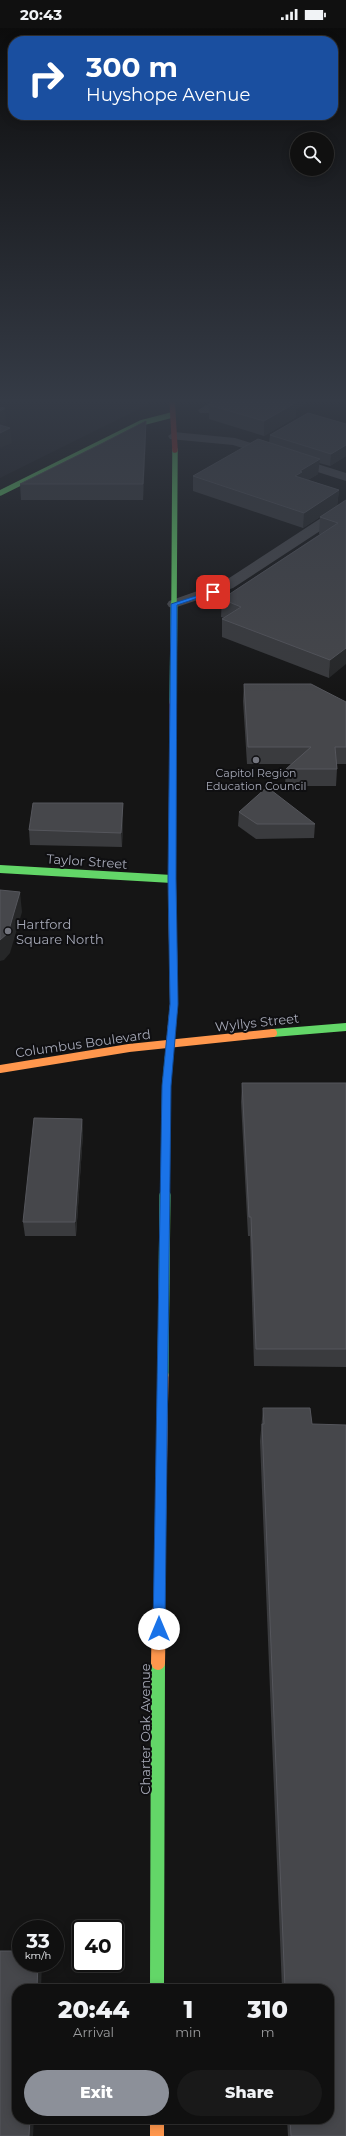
<!DOCTYPE html>
<html lang="en">
<head>
<meta charset="utf-8">
<style>
  body { margin:0; font-family:Montserrat,sans-serif; background:#191919; color:#f1f3f6; height:100vh; display:flex; flex-direction:column; font-size:15px; white-space:nowrap }
  * { box-sizing:border-box; margin:0 }
  p { font-size:13px; color:#9c9d9f }
  .icon { flex:none; width:22px; height:22px; fill:none; stroke:currentColor; stroke-width:2; stroke-linecap:round; stroke-linejoin:round }
  .map { position:relative; flex:1; overflow:hidden }
  .drawer { position:absolute; left:12px; top:1956px; width:322px; height:140px; display:flex; flex-direction:column; background:#101010; border-radius:16px; box-shadow:0 2px 10px #0003,0 0 0 1px #303030 }
  .drawer>* { flex:none }
  .hud { position:absolute; left:8px; top:8px; width:330px; height:84px; border-radius:16px; box-shadow:0 2px 10px #0003,0 0 0 1px #303030; background:#1a4fa0; color:#fff; overflow:hidden }
  .controls { position:absolute; left:290px; top:104px; display:grid; gap:8px }
  .controls a { display:grid; place-items:center; width:44px; height:44px; border-radius:50%; background:#101010; box-shadow:0 2px 10px #0003,0 0 0 1px #303030; font-size:20px }
  .speed { position:absolute; left:12px; top:1892px; display:flex; gap:8px; font-size:20px; font-weight:700; text-align:center }
  .speed>* { display:grid; place-content:center; width:52px; height:52px; border-radius:50%; background:#101010; box-shadow:0 2px 10px #0003,0 0 0 1px #303030; line-height:1 }
  .speed small { font-size:10px; font-weight:400 }
  .speed .limit { border:2px solid #111; border-radius:6px; background:#fff; color:#111 }
  .pin { position:absolute; display:grid; place-items:center; width:34px; height:34px; color:#fff; margin:-17px; border-radius:8px; box-shadow:0 2px 6px #0006 }
  .me { position:absolute; width:44px; margin:-22px; rotate:0deg; stroke-linejoin:round; filter:drop-shadow(0 0 3px #0008) }
  .turn { display:flex; align-items:center; gap:14px; height:84px; padding:0 12px; font-size:18px }
  .turn .icon { width:52px; height:52px; stroke-width:2.5 }
  .turn b { display:block; font-size:28px; line-height:34px }
  .eta { display:flex; justify-content:space-evenly; align-items:center; height:68px; text-align:center }
  .eta b { font-size:24px; font-weight:800; line-height:28px }
  .action { display:flex; gap:8px; margin-top:auto; padding:8px 12px }
  .action a { flex:1; height:46px; border-radius:24px; background:#8c9099; color:#fff; font-size:16px; font-weight:800; line-height:46px; text-align:center }
  .action a+a { background:#191919; color:#f1f3f6 }
  .status { display:flex; justify-content:space-between; align-items:center; height:28px; padding:0 20px; background:#101010; direction:ltr }
  .status svg { height:11px; fill:currentColor }
  .map>svg:first-child { display:block }
</style>
</head>
<body>
<div class="status"><b>20:43</b><svg viewBox="0 0 49 12"><path d="M0 12V9h3v3zM5 12V6h3v6zM10 12V3h3v9zM15 12V0h3v12zM26 1h20v11H26zM47 4h2v5h-2z"/></svg></div>
<div class="map">
<svg width="346" height="2108" viewBox="0 0 346 2108">
  <rect width="100%" height="100%" fill="#151515"/>
  <!-- built -->
  <path fill="#1f1f22" d="M0 371H147V377L0 450Z"/>
  <g fill="none" stroke-linecap="round" stroke-linejoin="round">
    <!-- street -->
    <g fill="#494a4e" fill-rule="evenodd">
      <path d="M216 371H231L208 385H200L198 382Z"/>
      <path d="M174 404 235 410 346 445V453L233 417 170 411 168 408Z"/>
      <path d="M346 476V486L233 560 174 580 169 579 167 576 169 573 223 554 341 477Z"/>
    </g>
    <!-- fast-far4 -->
    <g stroke="#63d668" stroke-width="5.5">
      <path d="M0 465 141 395 172 387"/>
      <path d="M174 578 175 422"/>
    </g>
    <!-- fast-far3 -->
    <path stroke="#63d668" stroke-width="7" d="M173 674 174 577"/>
    <!-- fast-far2 -->
    <g stroke="#63d668" stroke-width="8">
      <path d="M0 841 172 851"/>
      <path d="M273 1005 346 999"/>
      <path d="M165 1168 166 1058 169 1027"/>
    </g>
    <!-- fast-far1 -->
    <path stroke="#63d668" stroke-width="11" d="M163 1347 165 1167"/>
    <!-- fast -->
    <path stroke="#63d668" stroke-width="14" d="M157 1961 158 1635"/>
    <!-- slow-far2 -->
    <g stroke="#ff974d" stroke-width="8">
      <path d="M169 1027 174 976 172 860"/>
      <path d="M0 1041 129 1020 273 1005"/>
    </g>
    <!-- slow-far1 -->
    <path stroke="#ff974d" stroke-width="11" d="M159 1584 163 1347"/>
    <!-- slow -->
    <g stroke="#ff974d" stroke-width="14">
      <path d="M158 1635 159 1583"/>
      <path d="M157 2091V2108"/>
    </g>
    <!-- jam-far2 -->
    <path stroke="#b3261e" stroke-width="5.5" d="M172 371 175 422"/>
    <!-- jam-far1 -->
    <path stroke="#b3261e" stroke-width="7" d="M172 839 173 674"/>
    <!-- jam -->
    <path stroke="#b3261e" stroke-width="8" d="M172 860V838"/>
  </g>
  <!-- wall -->
  <g fill="#3a3b3e">
    <path d="M220 371H314L296 381V389L264 408 209 391V377Z"/>
    <path d="M346 396V428L330 438 319 435 318 446 308 452 339 462 337 478 346 472 329 650 222 609V591L224 590 221 589 222 571 320 506H319L320 489 303 500 193 463V448L269 415 270 407Z"/>
    <path d="M146 408 143 472H21L20 456Z"/>
    <path d="M244 656 346 674V736H337V741L336 758H285L286 741 291 736H247L243 673Z"/>
    <path d="M123 775V790L122 819 30 817 29 802Z"/>
    <path d="M239 784 315 796 314 810 256 811 238 798Z"/>
    <path d="M242 1055H346V1339L254 1338 250 1208H248L241 1074Z"/>
    <path d="M82 1091 83 1105 76 1208H25L23 1194Z"/>
    <path d="M263 1380 346 2108H288L287 2091H329V1961H282L260 1413Z"/>
  </g>
  <!-- shaded-wall -->
  <g fill="#262728">
    <path d="M289 371H314L296 381V389L264 408V393Z"/>
    <path d="M5 380 6 395 0 398V383Z"/>
    <path d="M146 393V408L143 472V456Z"/>
    <path d="M10 400 12 415 0 420V405Z"/>
    <path d="M346 417V428L330 438 331 426Z"/>
    <path d="M320 431 318 446 301 456 295 448 300 443Z"/>
    <path d="M339 462 337 478 303 500 304 485Z"/>
    <path d="M346 620V636L329 650 330 632Z"/>
    <path d="M123 775V790L122 819 121 805Z"/>
    <path d="M20 864 22 884 10 925 4 932 0 933V912Z"/>
    <path d="M82 1091 83 1105 76 1208 75 1194Z"/>
    <path d="M38 1935H42L41 1961H37Z"/>
    <path d="M30 2091H34L33 2108H29Z"/>
  </g>
  <!-- building -->
  <g fill="#46474b" stroke="#55565c">
    <path d="M220 371H289L288 372 297 374 264 393 209 377Z"/>
    <path d="M0 379 5 380 0 383Z"/>
    <path d="M308 385 346 396V417L331 426 270 407Z"/>
    <path d="M146 393 143 456H20L103 415Z"/>
    <path d="M0 397 10 400 0 405Z"/>
    <path d="M258 411 320 431 300 443 302 444 295 448 339 462 304 485 193 448Z"/>
    <path d="M346 472V620L330 632 222 591 241 579 222 571 338 495 320 489Z"/>
    <path d="M244 656H311L346 674V719H335L337 741H286L311 719H248Z"/>
    <path d="M267 759 315 796H257L239 784Z"/>
    <path d="M33 775H123L121 805 29 802Z"/>
    <path d="M0 862 20 864 8 905 0 912Z"/>
    <path d="M242 1055H346V1321H256L251 1189H249Z"/>
    <path d="M34 1090 82 1091 75 1194H23Z"/>
    <path d="M263 1380H310L312 1396 346 1397V2108H291L290 2091H329V1961H285L262 1396H264Z"/>
    <path d="M0 1923H21V1935H38L37 1961H17V2091H30L29 2108H0Z"/>
  </g>
  <!-- sky -->
  <linearGradient id="sky" x2="0" y2="1"><stop stop-color="#0c0c0c"/><stop offset="0.56" stop-color="#353b46"/><stop offset="1" stop-color="#353b46" stop-opacity="0"/></linearGradient>
  <rect width="346" height="666" fill="url(#sky)"/>
  <!-- route -->
  <path fill="#1a73e8" stroke="#114b97" d="M211 563 216 564 177 577 176 851 178 976 171 1058 165 1601 163 1605 159 1607 154 1605 153 1601 162 1058 170 976 168 851 171 576Z"/>
  <!-- markers -->
  <g fill="#73757e" stroke="#0f0f11" stroke-width="1.5">
    <circle cx="256" cy="732" r="4"/>
    <circle cx="8" cy="903" r="4"/>
  </g>
  <g text-anchor="middle" stroke-width="4" stroke-linejoin="round" paint-order="stroke">
    <!-- far-poi labels -->
    <g font-size="11" fill="#a6a9b7" stroke="#0f0f11">
      <text x="256" y="749">Capitol Region<tspan x="256" dy="13">Education Council</tspan></text>
    </g>
    <!-- street labels -->
    <g font-size="13" fill="#a6a9b7" stroke="#0f0f11">
      <text transform="translate(87 833) rotate(4)" y="5">Taylor Street</text>
      <text transform="translate(257 994) rotate(-6)" y="5">Wyllys Street</text>
      <text transform="translate(83 1015) rotate(-8)" y="5">Columbus Boulevard</text>
      <text transform="translate(145 1701) rotate(-90)" y="5">Charter Oak Avenue</text>
    </g>
    <!-- poi labels -->
    <g font-size="13" fill="#a6a9b7" stroke="#0f0f11" text-anchor="start">
      <text x="16" y="901">Hartford<tspan x="16" dy="15">Square North</tspan></text>
    </g>
  </g>
</svg>
<div class="controls">
<a><svg class="icon" aria-label="search" viewBox="0 0 24 24"><circle cx="10" cy="10" r="6"/><path d="M15 15l6 6"/></svg></a>
</div>
<div class="speed"><div>33<small>km/h</small></div><div class="limit">40</div></div>
<div class="pin" style="left:213px;top:564px;background:#d93025"><svg class="icon" aria-label="arrive" viewBox="0 0 24 24"><path d="M6 21V4h12l-3 4 3 4H6"/></svg></div>
<svg class="me" style="left:159px;top:1601px" viewBox="-20 -20 40 40"><circle r="19" fill="#fff"/><path d="M0-13L10 11 0 6-10 11z" fill="#1a73e8"/></svg>
<div class="hud">
<div class="turn"><svg class="icon" aria-label="right" viewBox="0 0 24 24"><path d="M7 20v-9h11M14 6l5 5-5 5"/></svg><div><b>300 m</b>Huyshope Avenue</div></div>
</div>
<section class="drawer">
<div class="eta">
<div><b>20:44</b><p>Arrival</p></div>
<div><b>1</b><p>min</p></div>
<div><b>310</b><p>m</p></div>
</div>
<div class="action"><a>Exit</a><a>Share</a></div>
</section>
</div>
</body>
</html>
